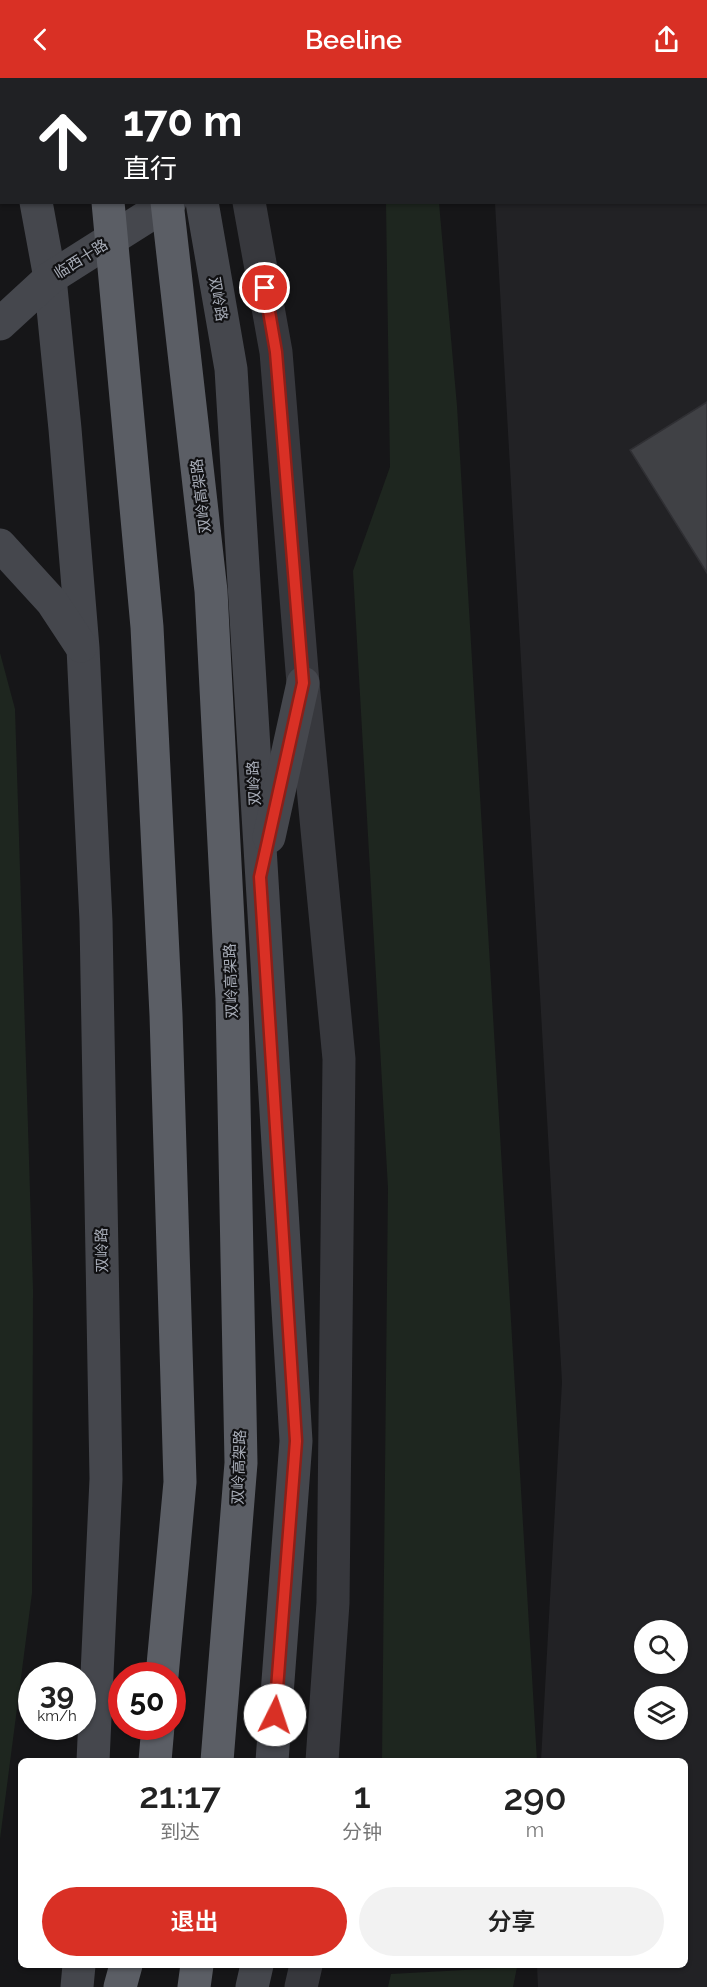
<!DOCTYPE html>
<html lang="zh">
<head>
<meta charset="utf-8">
<style>
  body { margin:0; font-family:Raleway,"Noto Sans SC",sans-serif; background:#f2f2f2; color:#222; height:100vh; display:flex; flex-direction:column; font-size:22px; white-space:nowrap }
  * { box-sizing:border-box; margin:0 }
  p { font-size:20px; color:#767676 }
  .icon { flex:none; width:33px; height:33px; fill:none; stroke:currentColor; stroke-width:2; stroke-linecap:round; stroke-linejoin:round }
  .map { position:relative; flex:1; overflow:hidden }
  .side { position:absolute; left:18px; top:1680px; width:670px; height:210px; display:flex; flex-direction:column; background:#fff; border-radius:9px; box-shadow:0 2px 4px #0004 }
  .side>* { flex:none }
  .hud { position:absolute; left:0px; top:0px; width:708px; height:126px; box-shadow:0 2px 4px #0004; background:#202124; color:#fff; overflow:hidden }
  .controls { position:absolute; left:634px; top:1542px; display:grid; gap:12px }
  .controls a { display:grid; place-items:center; width:54px; height:54px; border-radius:50%; background:#fff; box-shadow:0 2px 4px #0004; font-size:30px }
  .speed { position:absolute; left:18px; top:1584px; display:flex; gap:12px; font-size:30px; font-weight:700; text-align:center }
  .speed>* { display:grid; place-content:center; width:78px; height:78px; border-radius:50%; background:#fff; box-shadow:0 2px 4px #0004; line-height:1 }
  .speed small { font-size:15px; font-weight:400 }
  .speed .limit { border:9px solid #d22; background:#fff; color:#111 }
  .pin { position:absolute; display:grid; place-items:center; width:51px; height:51px; color:#fff; margin:-26px; border:3px solid #fff; border-radius:50%; box-shadow:0 2px 6px #0007 }
  .me { position:absolute; width:66px; margin:-33px; rotate:4deg; stroke-linejoin:round; filter:drop-shadow(0 0 4px #0008) }
  .turn { display:flex; align-items:center; gap:21px; height:126px; padding:0 24px; font-size:27px }
  .turn .icon { width:78px; height:78px; stroke-width:2.5 }
  .turn b { display:block; font-size:42px; line-height:51px }
  .eta { display:flex; justify-content:space-evenly; align-items:center; height:102px; text-align:center }
  .eta b { font-size:36px; font-weight:600; line-height:42px }
  .button { display:flex; gap:12px; margin-top:auto; padding:12px 24px }
  .button a { flex:1; height:69px; border-radius:36px; background:#d93025; color:#fff; font-size:24px; font-weight:600; line-height:69px; text-align:center }
  .button a+a { background:#f2f2f2; color:#222 }
  header { display:flex; justify-content:space-between; align-items:center; height:78px; padding:0 24px; background:#d93025; color:#fff; font-size:27px; font-weight:600 }
  .map>svg:first-child { display:block }
</style>
</head>
<body>
<header><svg class="icon" aria-label="back" viewBox="0 0 24 24"><path d="M15 5l-7 7 7 7"/></svg>Beeline<svg class="icon" aria-label="share" viewBox="0 0 24 24"><path d="M12 15V3M7 8l5-5 5 5M5 13v7h14v-7"/></svg></header>
<div class="map">
<svg width="707" height="1909" viewBox="0 0 707 1909">
  <rect width="100%" height="100%" fill="#161618"/>
  <!-- built -->
  <path fill="#222225" fill-rule="evenodd" d="M578 0H707V1909H538L537 1887H686V1683H541L562 1304 495 125 706 124V2L576 1ZM645 1552H678V1586H645ZM645 1618H678V1652H645Z"/>
  <!-- green -->
  <g fill="#1e261f">
    <path d="M386 125H439L457 328 537 1683H382L388 1110 353 493 390 389Z"/>
    <path d="M0 575 15 631 33 1211 32 1515 0 1761Z"/>
    <path d="M517 1889 513 1909H388L391 1896Z"/>
  </g>
  <!-- building -->
  <path fill="#404145" stroke="#303034" stroke-width="1.5" d="M707 324V495L630 372Z"/>
  <g fill="none" stroke-linecap="round" stroke-linejoin="round">
    <!-- tertiary -->
    <g stroke="#37383d" stroke-width="33">
      <path d="M225 0 226 2"/>
      <path d="M249 124 276 274 303 605 339 981 333 1525 322 1683"/>
      <path d="M301 1909 306 1887"/>
    </g>
    <!-- secondary -->
    <g stroke="#45474d" stroke-width="33">
      <path d="M15 0V2"/>
      <path d="M182 0V2"/>
      <path d="M347 2 349 0"/>
      <path d="M36 124 50 200 65 351 83 570 96 843 106 1401 93 1683"/>
      <path d="M202 124 231 291 296 1363 272 1683"/>
      <path d="M0 246 50 200 170 124"/>
      <path d="M0 467 52 524 81 568"/>
      <path d="M269 759 303 605"/>
      <path d="M77 1909 79 1887"/>
      <path d="M252 1909 257 1887"/>
    </g>
    <!-- trunk -->
    <g stroke="#5b5e65" stroke-width="33">
      <path d="M96 0V2"/>
      <path d="M153 0V2"/>
      <path d="M155 1683 158 1648"/>
      <path d="M120 1909 126 1887"/>
      <path d="M194 1909 197 1887"/>
    </g>
    <!-- trunk-bridge -->
    <g stroke="#5b5e65" stroke-width="33">
      <path d="M108 124 147 549 166 937 180 1404 162 1598"/>
      <path d="M167 124 211 513 232 921 241 1385 217 1683"/>
    </g>
  </g>
  <g fill="none" stroke-linecap="round" stroke-linejoin="round">
    <defs>
      <path id="route" d="M265 210 276 274 303 605 260 799 296 1363 275 1637"/>
    </defs>
    <!-- route casing -->
    <use href="#route" stroke="#8d1f18" stroke-width="15"/>
    <!-- route -->
    <use href="#route" stroke="#d93025" stroke-width="10"/>
  </g>
  <g text-anchor="middle" stroke-width="4.5" stroke-linejoin="round" paint-order="stroke">
    <!-- street labels -->
    <g font-size="15" fill="#a8adb8" stroke="#111113">
      <text transform="translate(81 181) rotate(-32)" y="5">临西十路</text>
      <text transform="translate(218 221) rotate(80)" y="5">双岭路</text>
      <text transform="translate(201 418) rotate(-97)" y="5">双岭高架路</text>
      <text transform="translate(254 705) rotate(-93)" y="5">双岭路</text>
      <text transform="translate(231 903) rotate(-92)" y="5">双岭高架路</text>
      <text transform="translate(102 1172) rotate(-91)" y="5">双岭路</text>
      <text transform="translate(239 1389) rotate(-88)" y="5">双岭高架路</text>
    </g>
  </g>
</svg>
<div class="controls">
<a><svg class="icon" aria-label="search" viewBox="0 0 24 24"><circle cx="10" cy="10" r="6"/><path d="M15 15l6 6"/></svg></a>
<a><svg class="icon" aria-label="layers" viewBox="0 0 24 24"><path d="M12 4l9 5-9 5-9-5zM3 14l9 5 9-5"/></svg></a>
</div>
<div class="speed"><div>39<small>km/h</small></div><div class="limit">50</div></div>
<div class="pin" style="left:265px;top:210px;background:#d93025"><svg class="icon" aria-label="arrive" viewBox="0 0 24 24"><path d="M6 21V4h12l-3 4 3 4H6"/></svg></div>
<svg class="me" style="left:275px;top:1637px" viewBox="-20 -20 40 40"><circle r="19" fill="#fff"/><path d="M0-13L10 11 0 6-10 11z" fill="#d93025"/></svg>
<div class="hud">
<div class="turn"><svg class="icon" aria-label="ahead" viewBox="0 0 24 24"><path d="M12 20V5M6 11l6-6 6 6"/></svg><div><b>170 m</b>直行</div></div>
</div>
<section class="side">
<div class="eta">
<div><b>21:17</b><p>到达</p></div>
<div><b>1</b><p>分钟</p></div>
<div><b>290</b><p>m</p></div>
</div>
<div class="button"><a>退出</a><a>分享</a></div>
</section>
</div>
</body>
</html>
